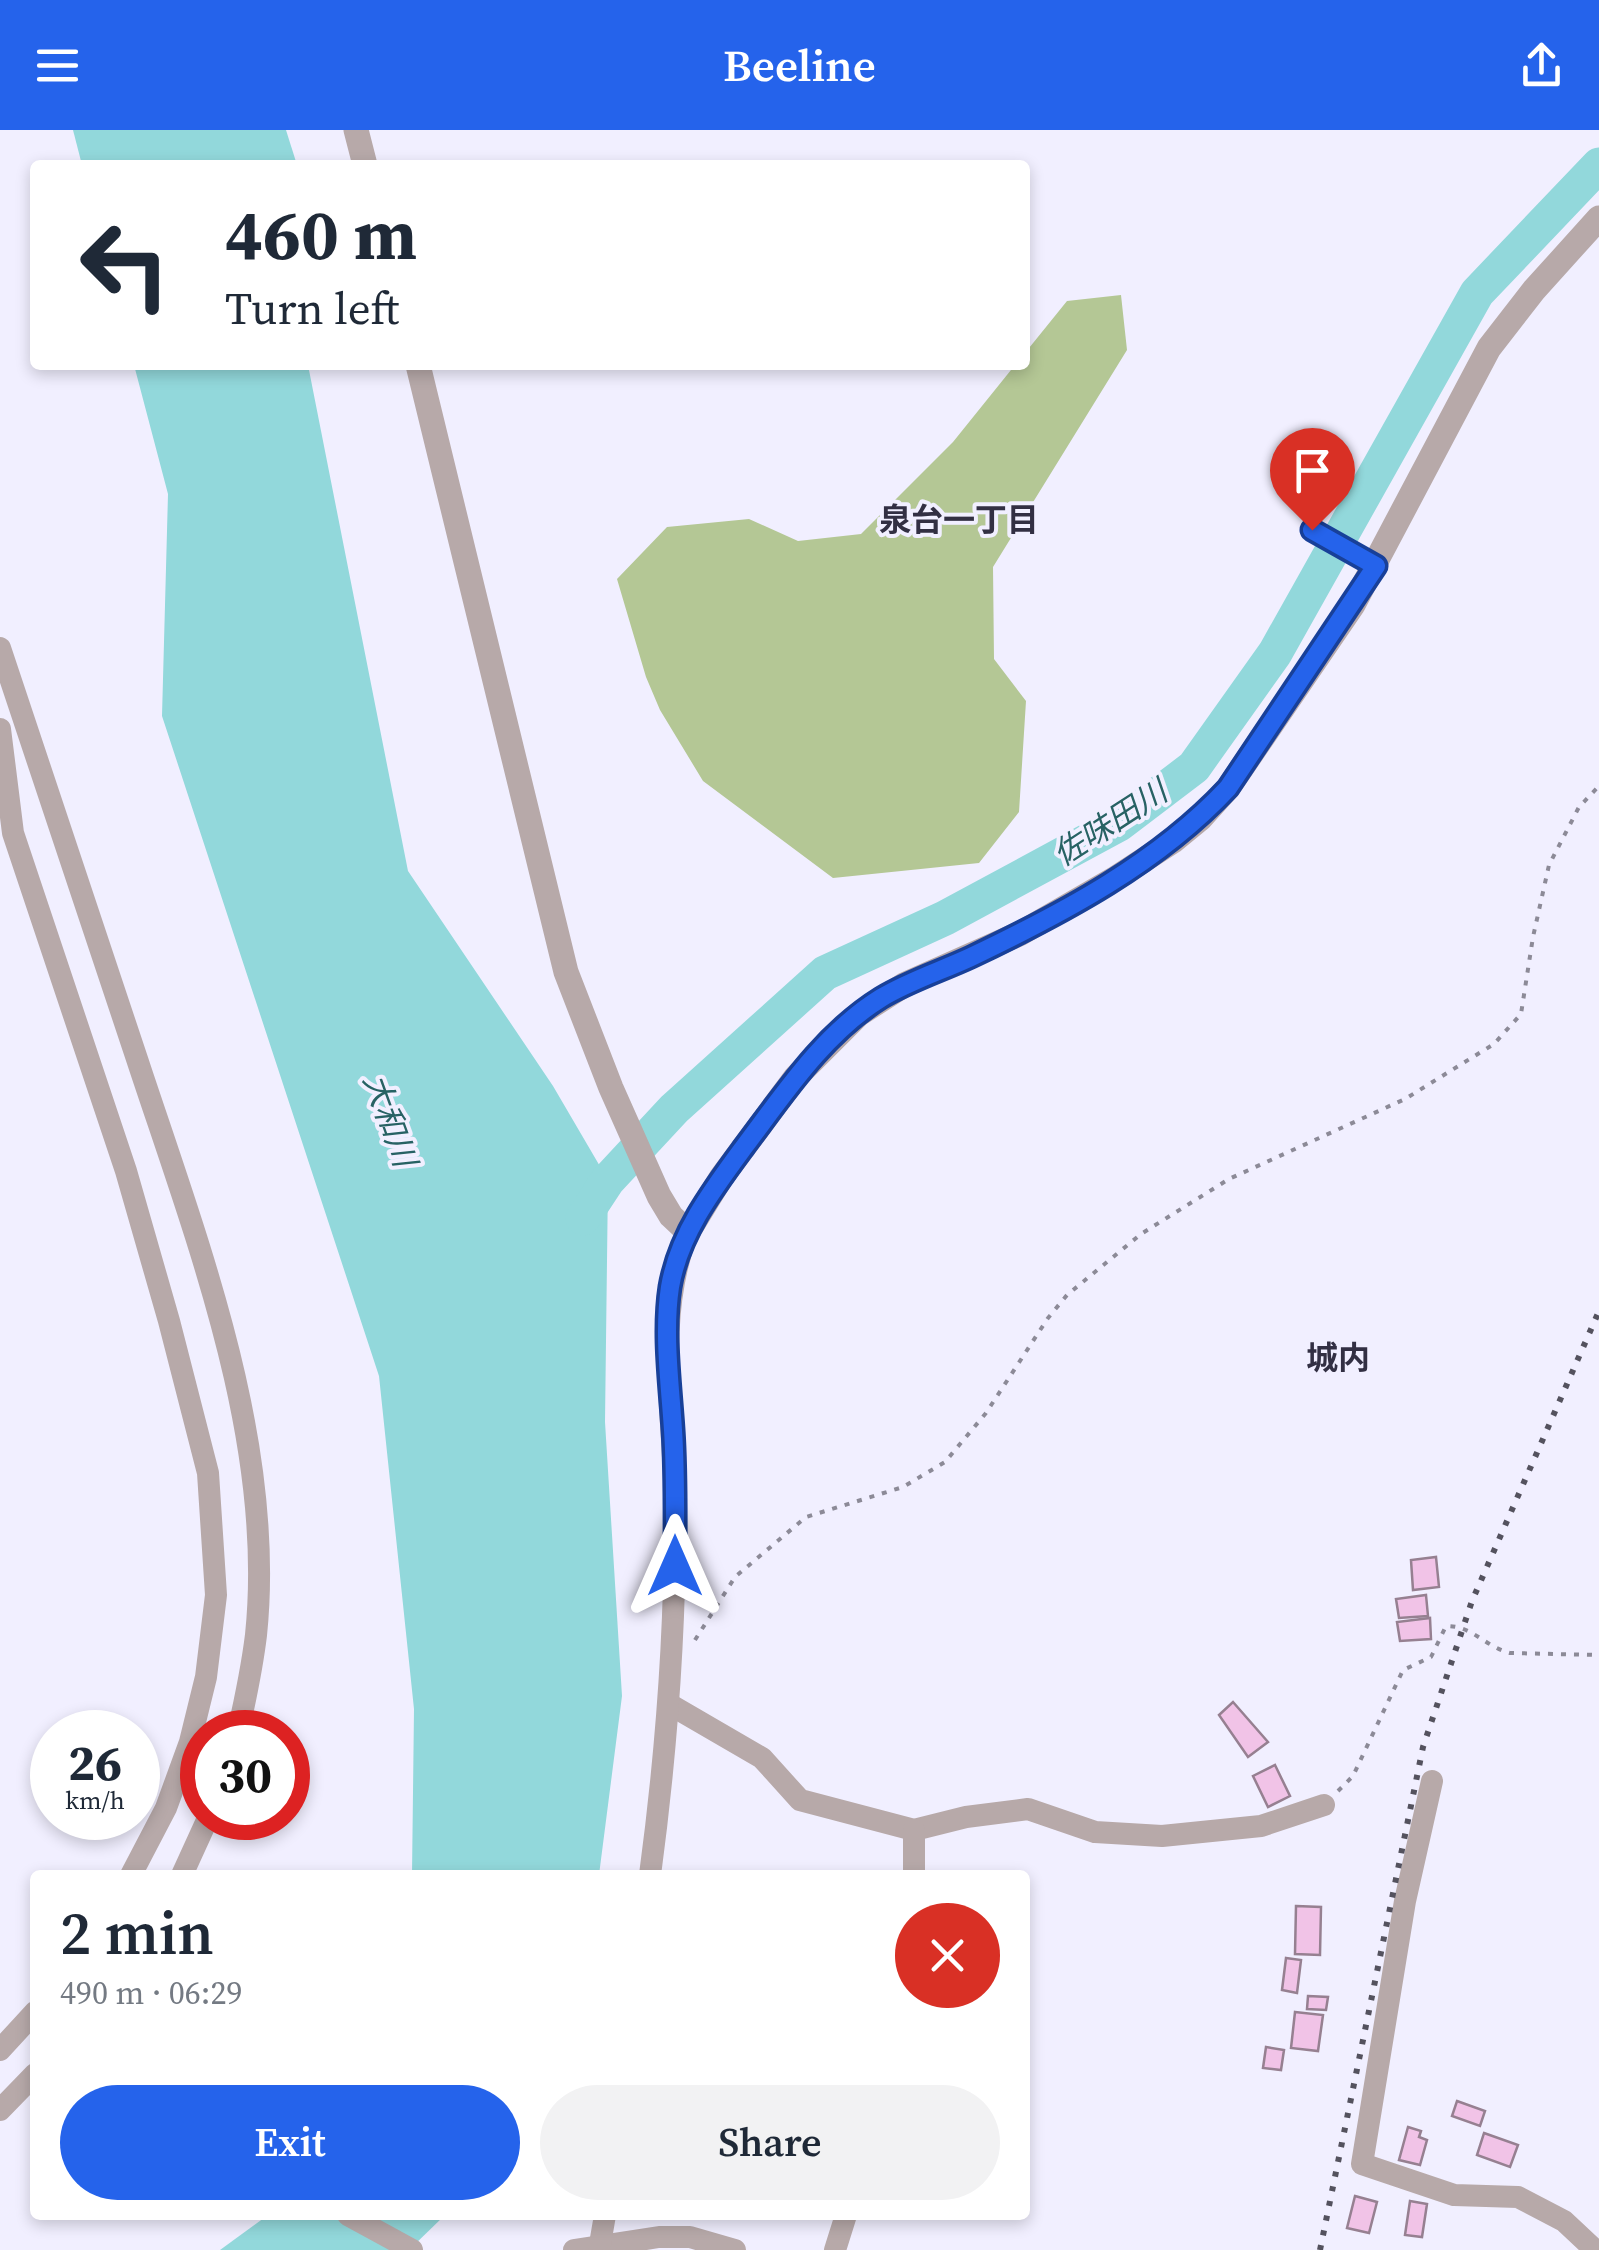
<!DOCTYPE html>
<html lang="en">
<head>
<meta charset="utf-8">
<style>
  body { margin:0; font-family:"Source Serif 4","Noto Sans JP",serif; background:#f2f2f3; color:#1f2937; height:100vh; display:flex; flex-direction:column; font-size:38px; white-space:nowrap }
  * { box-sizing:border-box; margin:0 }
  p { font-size:32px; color:#747a83 }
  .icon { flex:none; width:55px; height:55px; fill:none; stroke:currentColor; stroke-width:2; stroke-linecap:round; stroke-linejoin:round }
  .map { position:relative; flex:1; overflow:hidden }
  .drawer { position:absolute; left:30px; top:1740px; width:1000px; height:350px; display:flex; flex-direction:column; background:#fff; border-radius:10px; box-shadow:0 5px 15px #0003 }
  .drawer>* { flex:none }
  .top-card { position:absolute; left:30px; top:30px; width:1000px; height:210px; border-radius:10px; box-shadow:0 5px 15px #0003; background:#fff; color:#1f2937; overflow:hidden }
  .speed { position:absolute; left:30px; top:1580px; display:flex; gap:20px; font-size:50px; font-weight:700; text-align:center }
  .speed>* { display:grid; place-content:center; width:130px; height:130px; border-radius:50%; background:#fff; box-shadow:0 5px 15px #0003; line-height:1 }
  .speed small { font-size:25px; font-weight:400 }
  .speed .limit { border:15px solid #d22; background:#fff; color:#111 }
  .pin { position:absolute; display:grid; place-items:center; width:85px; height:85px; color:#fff; margin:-102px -42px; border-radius:50% 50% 50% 0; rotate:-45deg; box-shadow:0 0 10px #0007 }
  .pin .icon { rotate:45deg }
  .me { position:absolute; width:110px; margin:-55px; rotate:0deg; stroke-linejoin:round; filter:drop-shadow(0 0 8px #0008) }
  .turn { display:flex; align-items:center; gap:35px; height:210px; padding:0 30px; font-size:45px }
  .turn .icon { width:130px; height:130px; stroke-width:2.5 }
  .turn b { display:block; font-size:70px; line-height:85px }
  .round { display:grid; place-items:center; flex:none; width:105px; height:105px; border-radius:52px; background:#f2f2f3 }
  .summary { display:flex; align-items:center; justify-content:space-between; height:170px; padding:0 30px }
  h1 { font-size:60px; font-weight:600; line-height:75px }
  .primary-button { display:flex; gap:20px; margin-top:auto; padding:20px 30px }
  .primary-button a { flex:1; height:115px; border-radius:60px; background:#2563eb; color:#fff; font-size:40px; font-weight:600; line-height:115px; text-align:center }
  .primary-button a+a { background:#f2f2f3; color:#1f2937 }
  header { display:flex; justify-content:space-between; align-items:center; height:130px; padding:0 30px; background:#2563eb; color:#fff; font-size:45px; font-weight:600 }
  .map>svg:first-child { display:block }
</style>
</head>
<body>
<header><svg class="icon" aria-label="menu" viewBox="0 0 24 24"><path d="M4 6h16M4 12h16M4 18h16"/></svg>Beeline<svg class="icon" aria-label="share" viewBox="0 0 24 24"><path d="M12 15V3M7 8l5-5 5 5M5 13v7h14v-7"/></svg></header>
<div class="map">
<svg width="1599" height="2120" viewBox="0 0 1599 2120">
  <rect width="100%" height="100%" fill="#f1efff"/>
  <!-- forest -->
  <path fill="#b4c795" d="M1121 165 1127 220 993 437 994 529 1026 571 1019 682 979 733 833 748 703 651 660 580 646 547 617 449 667 397 749 389 798 411 861 404 953 312 1015 235H1025V223L1067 171Z"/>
  <!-- water -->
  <g fill="#92d8db">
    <path d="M73 0H286L297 35H82Z"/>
    <path d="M134 235H308L408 741 553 956 608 1050 605 1292 622 1566 599 1745H412L414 1579 379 1246 162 586 168 364Z"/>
    <path d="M268 2085H445L409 2120H220Z"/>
  </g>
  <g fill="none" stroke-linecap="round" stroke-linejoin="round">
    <!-- river -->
    <path stroke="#92d8db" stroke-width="35" d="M583 1088 608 1050 674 979 825 843 945 788 1119 694 1194 637 1275 523 1477 163 1599 35"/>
  </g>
  <!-- building -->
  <g fill="#f1c3e7" stroke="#968091" stroke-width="2.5">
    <path d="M1436 1427 1439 1457 1413 1460 1411 1430Z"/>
    <path d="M1426 1465 1428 1486 1399 1488 1396 1469Z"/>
    <path d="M1430 1488 1431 1509 1400 1511 1397 1492Z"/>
    <path d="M1233 1572 1268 1612 1248 1627 1219 1585Z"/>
    <path d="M1275 1635 1290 1666 1268 1677 1253 1646Z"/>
    <path d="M1296 1776 1321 1777 1320 1825 1295 1824Z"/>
    <path d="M1286 1828 1301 1830 1297 1863 1282 1860Z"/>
    <path d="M1308 1866 1328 1867 1326 1880 1307 1879Z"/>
    <path d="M1295 1882 1323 1885 1318 1921 1291 1918Z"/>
    <path d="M1266 1917 1284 1920 1281 1940 1263 1938Z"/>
    <path d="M1457 1971 1485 1981 1480 1996 1452 1986Z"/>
    <path d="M1408 1997 1421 2001 1419 2007 1427 2010 1420 2035 1399 2030Z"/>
    <path d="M1484 2003 1518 2015 1510 2037 1477 2025Z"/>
    <path d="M1355 2066 1377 2072 1369 2103 1347 2098Z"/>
    <path d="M1410 2071 1427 2074 1422 2107 1405 2105Z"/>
  </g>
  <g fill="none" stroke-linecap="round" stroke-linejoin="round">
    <!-- path -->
    <g stroke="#8c8a97" stroke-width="4" stroke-dasharray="5 8" stroke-linecap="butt">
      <path d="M695 1510 735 1447 806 1387 903 1357 945 1332 986 1283 1048 1188 1067 1165 1141 1104 1229 1049 1405 969 1494 914 1521 884 1533 807 1549 735 1579 677 1599 656"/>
      <path d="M1338 1661 1353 1646 1403 1540 1431 1527 1446 1496C1473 1496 1484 1516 1510 1523L1599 1525"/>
    </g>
    <!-- minor -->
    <g stroke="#b7a9a9" stroke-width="22">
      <path d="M1312 400 1376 436"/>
      <path d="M0 518C46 655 91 792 137 929 197 1111 276 1312 256 1505 252 1538 245 1571 238 1602"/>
      <path d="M0 599 13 703 126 1041 169 1191 208 1343 216 1465 206 1547 190 1612 166 1678 131 1745"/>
      <path d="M669 1574 762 1628 800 1670 914 1700 966 1687 1028 1679 1095 1702 1162 1706 1261 1696 1324 1675"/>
      <path d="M1432 1651 1405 1771 1362 2034 1454 2065 1518 2067 1564 2091 1595 2120"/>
      <path d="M914 1700V1745"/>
      <path d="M182 1745 208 1688"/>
      <path d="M650 1745C666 1626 675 1508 675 1388 676 1293 652 1193 688 1102"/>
      <path d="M0 1920 35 1882"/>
      <path d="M0 1980 35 1944"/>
      <path d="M348 2085 412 2120"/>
      <path d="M574 2120 659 2107H690L735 2120"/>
      <path d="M599 2120 605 2085"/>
      <path d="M835 2120 846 2085"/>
    </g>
    <!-- tertiary -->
    <g stroke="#b7a9a9" stroke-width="25">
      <path d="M356 0 365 35"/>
      <path d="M418 235 566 842 611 958 659 1066 671 1086 688 1102 721 1048 796 947 859 884 904 855 1021 803 1116 748 1173 711 1201 688 1228 658 1353 475 1489 218 1534 160 1599 88"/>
    </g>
    <!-- rail -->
    <path stroke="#54525e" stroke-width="6" stroke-dasharray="5 10" stroke-linecap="butt" d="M1320 2120 1423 1617 1472 1471 1599 1181"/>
  </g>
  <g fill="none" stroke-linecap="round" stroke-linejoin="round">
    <defs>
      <path id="route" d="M675 1436C675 1391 676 1345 673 1300 670 1253 663 1203 670 1157 679 1104 713 1059 744 1017 784 964 823 904 881 868 909 851 941 841 971 827 1063 783 1158 733 1228 658L1376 436 1312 400"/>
    </defs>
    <!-- route casing -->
    <use href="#route" stroke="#184099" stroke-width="25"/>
    <!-- route -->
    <use href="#route" stroke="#2563eb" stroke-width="18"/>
  </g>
  <g text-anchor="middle" stroke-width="8" stroke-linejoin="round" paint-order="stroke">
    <!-- neighbourhood labels -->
    <g font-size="32" font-weight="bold" fill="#322f43" stroke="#f1efff">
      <text x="959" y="401">泉台一丁目</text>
      <text x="1338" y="1239">城内</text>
    </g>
    <!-- water labels -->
    <g font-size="32" font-style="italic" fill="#276264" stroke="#f1efff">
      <text transform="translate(1110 693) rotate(-33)" y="11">佐味田川</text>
      <text transform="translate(390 990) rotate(70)" y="11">大和川</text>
    </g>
  </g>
</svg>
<div class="speed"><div>26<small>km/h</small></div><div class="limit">30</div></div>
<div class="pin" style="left:1312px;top:400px;background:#d93025"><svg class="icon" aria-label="arrive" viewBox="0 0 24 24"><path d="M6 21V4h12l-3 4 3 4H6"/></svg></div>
<svg class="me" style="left:675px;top:1436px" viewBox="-20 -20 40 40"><path d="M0-17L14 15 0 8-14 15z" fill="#2563eb" stroke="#fff" stroke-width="4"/></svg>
<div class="top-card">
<div class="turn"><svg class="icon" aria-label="left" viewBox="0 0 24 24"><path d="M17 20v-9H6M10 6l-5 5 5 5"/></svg><div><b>460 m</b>Turn left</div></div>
</div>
<section class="drawer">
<div class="summary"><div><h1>2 min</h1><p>490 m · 06:29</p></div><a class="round" style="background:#d93025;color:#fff"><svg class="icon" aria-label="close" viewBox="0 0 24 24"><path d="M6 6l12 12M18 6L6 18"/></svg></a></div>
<div class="primary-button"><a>Exit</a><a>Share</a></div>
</section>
</div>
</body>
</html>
